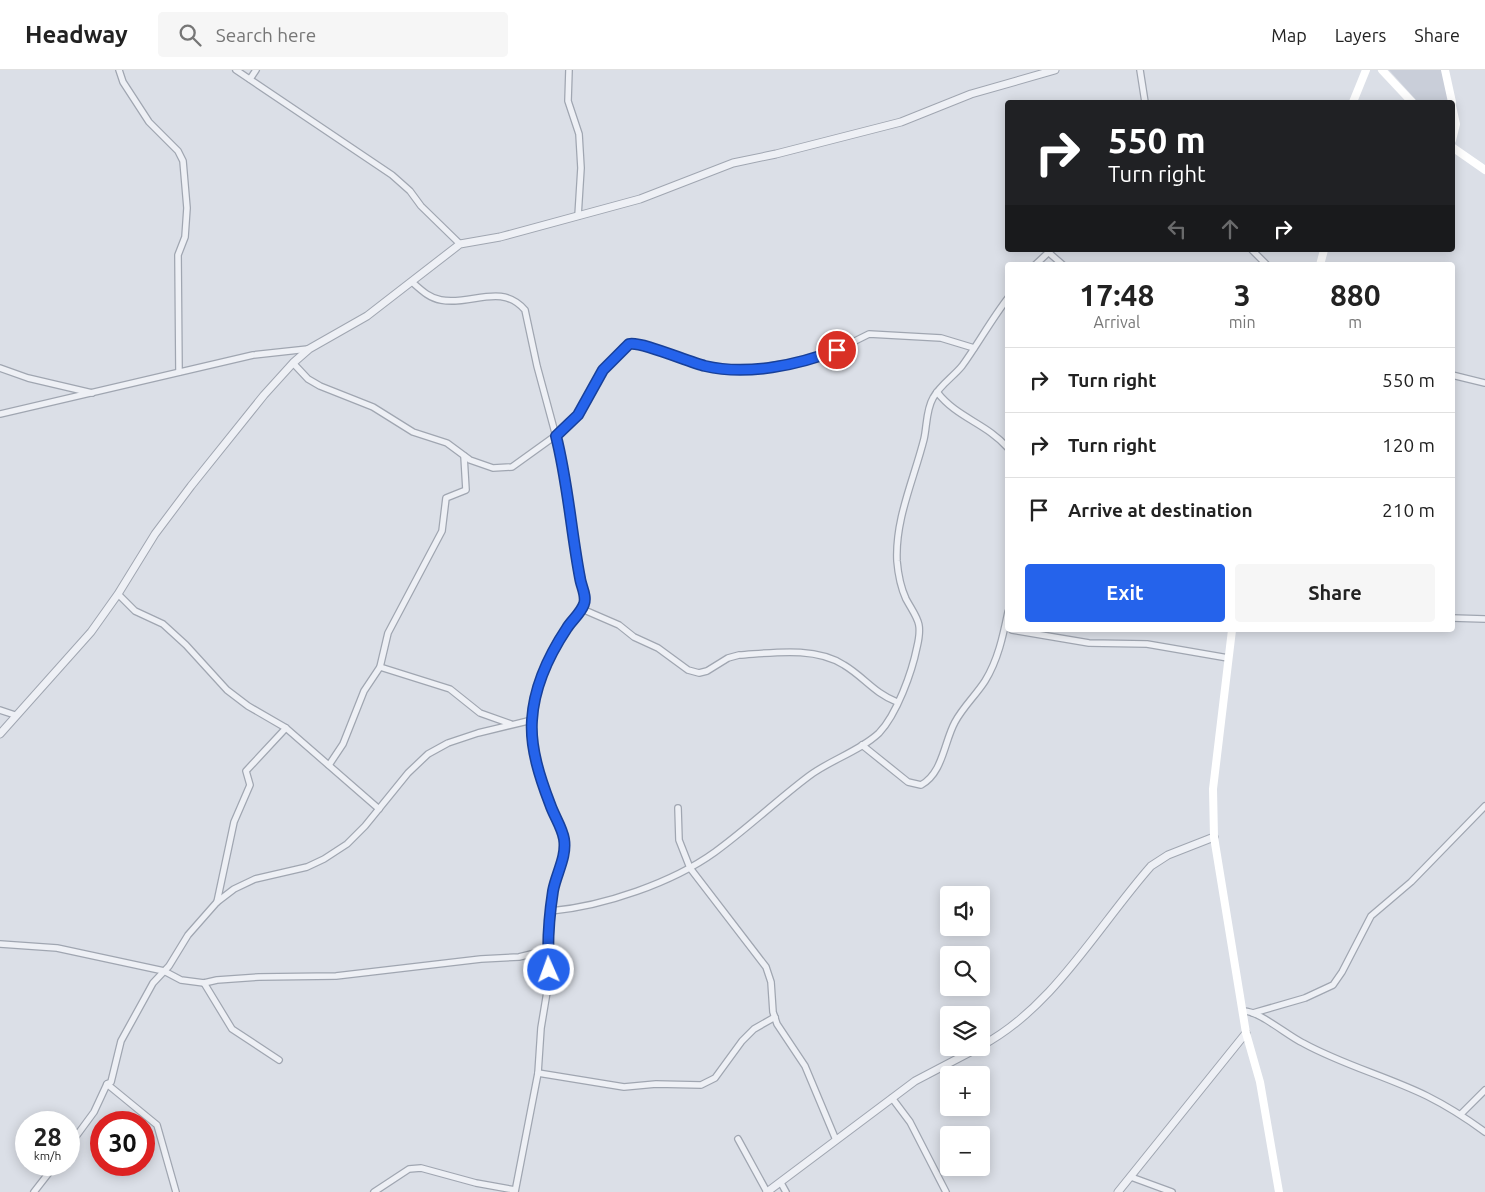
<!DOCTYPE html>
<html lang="en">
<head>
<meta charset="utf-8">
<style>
  body { margin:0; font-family:Ubuntu,sans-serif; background:#f6f6f6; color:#222; height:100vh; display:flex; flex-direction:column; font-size:19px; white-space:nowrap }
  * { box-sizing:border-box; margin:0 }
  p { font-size:16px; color:#767676 }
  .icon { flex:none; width:28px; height:28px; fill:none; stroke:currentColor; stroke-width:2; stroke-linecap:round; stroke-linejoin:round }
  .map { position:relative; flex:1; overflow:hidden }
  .drawer { position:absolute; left:1005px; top:192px; width:450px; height:370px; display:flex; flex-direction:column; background:#fff; border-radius:5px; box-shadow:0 2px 12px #0003 }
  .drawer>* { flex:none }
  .guide { position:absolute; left:1005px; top:30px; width:450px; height:152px; border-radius:5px; box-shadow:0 2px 12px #0003; background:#202124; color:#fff; overflow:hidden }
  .controls { position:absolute; left:940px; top:816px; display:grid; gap:10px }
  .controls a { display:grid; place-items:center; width:50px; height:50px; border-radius:5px; background:#fff; box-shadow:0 2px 12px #0003; font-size:25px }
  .speed { position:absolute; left:15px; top:1041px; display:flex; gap:10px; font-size:25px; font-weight:700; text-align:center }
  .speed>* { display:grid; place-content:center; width:65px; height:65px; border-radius:50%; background:#fff; box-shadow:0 2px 12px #0003; line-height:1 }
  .speed small { font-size:12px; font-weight:400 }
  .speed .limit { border:8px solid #d22; background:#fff; color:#111 }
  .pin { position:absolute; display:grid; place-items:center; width:42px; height:42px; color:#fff; margin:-21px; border:2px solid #fff; border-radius:50%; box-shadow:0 1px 5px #0007 }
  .me { position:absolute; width:55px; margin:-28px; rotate:358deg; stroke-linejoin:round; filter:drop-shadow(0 0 4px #0008) }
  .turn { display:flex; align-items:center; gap:18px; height:105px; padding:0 20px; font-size:22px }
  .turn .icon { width:65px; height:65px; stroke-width:2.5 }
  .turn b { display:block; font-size:35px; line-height:42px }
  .lanes { display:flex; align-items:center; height:48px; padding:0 20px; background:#0003; justify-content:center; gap:25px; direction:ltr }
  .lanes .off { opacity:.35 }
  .eta { display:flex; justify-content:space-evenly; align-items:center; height:85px; text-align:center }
  .eta b { font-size:30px; font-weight:700; line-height:35px }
  .cta { display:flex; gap:10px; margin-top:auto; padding:10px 20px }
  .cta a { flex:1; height:58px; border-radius:5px; background:#2563eb; color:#fff; font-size:20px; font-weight:700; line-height:58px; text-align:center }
  .cta a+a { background:#f6f6f6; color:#222 }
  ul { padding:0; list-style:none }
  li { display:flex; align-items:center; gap:15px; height:65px; padding:0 20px; border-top:1px solid #e0e0e0 }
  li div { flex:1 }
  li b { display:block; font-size:19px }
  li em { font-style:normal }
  header { display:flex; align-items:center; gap:30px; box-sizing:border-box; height:70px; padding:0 25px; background:#fff; border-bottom:1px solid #e0e0e0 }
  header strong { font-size:24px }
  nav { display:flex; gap:28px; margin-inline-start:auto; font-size:18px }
  .search { width:350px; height:45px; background:#f6f6f6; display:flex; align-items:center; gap:12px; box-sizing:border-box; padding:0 18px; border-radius:5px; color:#767676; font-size:19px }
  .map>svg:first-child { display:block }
</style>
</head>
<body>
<header>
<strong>Headway</strong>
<div class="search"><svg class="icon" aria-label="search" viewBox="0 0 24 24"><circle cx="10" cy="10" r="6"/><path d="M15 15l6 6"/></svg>Search here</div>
<nav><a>Map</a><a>Layers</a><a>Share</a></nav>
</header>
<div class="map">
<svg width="1485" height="1122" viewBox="0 0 1485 1122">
  <rect width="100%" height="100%" fill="#dbdfe7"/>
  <!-- built -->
  <path fill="#c9ced9" d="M1389 0H1442L1449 32H1418Z"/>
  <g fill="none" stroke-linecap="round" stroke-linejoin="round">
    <defs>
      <g id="minor">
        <path d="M119 0 123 12 149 52 178 81 183 91 187 138 185 167 178 185 179 302"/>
        <path d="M236 0 392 105 410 121 421 136 460 174"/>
        <path d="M569 0 568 31 579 64 581 98 578 146"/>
        <path d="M1140 0 1145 32"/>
        <path d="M250 9 256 0"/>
        <path d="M1252 180 1267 195"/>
        <path d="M1048 182 1063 195"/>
        <path d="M1035 195 1051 180"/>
        <path d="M412 212C421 220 429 228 441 230 471 236 501 212 525 240L537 296 561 385 585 531C582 542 572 549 566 559 546 590 528 629 532 667 534 690 542 716 551 737 556 750 564 762 565 777L553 820 551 841 548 916 541 958 538 1003 515 1122"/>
        <path d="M293 293 308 309 320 316 373 337 413 362 447 373 470 390 493 398 512 397 569 356 579 345 603 300 623 277 629 274 640 273 686 291 724 299H749L811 290 837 280 869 264 941 268 974 278"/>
        <path d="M0 298 28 308 92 323"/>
        <path d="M1452 305 1485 313"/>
        <path d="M937 322C957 348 986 353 1008 378"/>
        <path d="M0 344 253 285 308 279"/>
        <path d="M118 524 135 541 163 554 186 575 227 620 248 636 286 658 379 739"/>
        <path d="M582 539 619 555 634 567 658 578 688 600 699 603 707 601 728 588 739 585C771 583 815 576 844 595 864 607 874 623 897 632"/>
        <path d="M1452 548 1485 549"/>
        <path d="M1012 560 1089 573 1147 574 1228 588"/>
        <path d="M380 597 450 619 480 643 511 654"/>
        <path d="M0 640 15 645"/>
        <path d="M862 675 908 712 921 715C943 703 944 672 955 652 963 637 976 625 985 611 998 590 1003 566 1008 542"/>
        <path d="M329 695 343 674 364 621 380 597 388 563 442 461 446 428 466 420 464 386"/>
        <path d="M678 738 679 770 690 798 766 897 771 912 773 942 777 954 805 996 836 1070"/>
        <path d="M217 832 234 752 250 715 246 701 286 658"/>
        <path d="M551 841C604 836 672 813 715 782 748 758 777 730 809 706 830 690 860 681 879 663 897 644 912 602 917 577 923 552 917 549 906 529 901 518 898 503 897 491 895 449 914 409 924 369 927 356 926 340 933 328 940 315 953 307 962 296 978 274 991 250 1008 228"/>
        <path d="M0 874 57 878 164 901 181 910 204 913 217 910 259 907 336 906 481 889 519 887 548 880"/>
        <path d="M204 913 232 959 279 990"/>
        <path d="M1243 941C1258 940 1288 966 1303 973 1343 995 1386 1006 1427 1026 1447 1036 1466 1048 1485 1062"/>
        <path d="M1253 943 1305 928 1333 915 1342 902 1371 846 1411 812 1485 736"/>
        <path d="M538 1003 624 1017 656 1014 701 1015 715 1008 742 971 754 959 775 947"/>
        <path d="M107 1014 157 1055 176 1122"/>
        <path d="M892 1028 910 1052 946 1122"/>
        <path d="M1461 1044 1485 1020"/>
        <path d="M738 1069 767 1122"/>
        <path d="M69 1076 94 1042 107 1014 111 1012 121 971 153 913 169 896 188 865 217 832 234 819 255 809 307 797 324 789 347 774 365 756 408 703 428 684 448 673 478 663 532 650"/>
        <path d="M1131 1107 1172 1122"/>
        <path d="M781 1113 786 1122"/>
        <path d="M34 1122 55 1095"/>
        <path d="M374 1122 409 1099 421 1098 476 1113 515 1120"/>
      </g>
      <g id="tertiary">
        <path d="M0 664 91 562 118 524 155 464 191 416 264 325 293 293 309 279 367 246 460 174 500 167 640 129 733 93 776 84 901 52 971 24 1055 0"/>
        <path d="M981 976C1053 938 1098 856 1151 796L1168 785 1214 767"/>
        <path d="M767 1122 915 1011 978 978"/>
        <path d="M1118 1122 1246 963"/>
      </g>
    </defs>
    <!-- minor casing -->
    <use href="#minor" stroke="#a0a6b1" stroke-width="8"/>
    <!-- tertiary casing -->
    <use href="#tertiary" stroke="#a0a6b1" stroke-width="9"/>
    <!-- minor -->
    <use href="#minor" stroke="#eef0f5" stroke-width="5.5"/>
    <!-- tertiary -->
    <use href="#tertiary" stroke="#eef0f5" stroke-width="7"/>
    <!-- secondary -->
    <g stroke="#fff" stroke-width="8">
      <path d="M1382 0 1412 32"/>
      <path d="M1445 0 1452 32"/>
      <path d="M1353 32 1366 0"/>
      <path d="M1452 36 1456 54 1452 70"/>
      <path d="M1452 77 1485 100"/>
      <path d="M1320 195 1324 180"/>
      <path d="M1232 560 1213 719 1214 767 1246 963 1260 1012 1279 1122"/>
    </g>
  </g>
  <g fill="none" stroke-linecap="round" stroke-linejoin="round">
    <defs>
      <path id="route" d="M549 900C547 874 549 847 553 821 556 804 567 787 564 769 562 757 554 746 550 734 540 708 530 678 532 650 534 617 549 585 567 558 572 550 581 543 584 534 587 526 581 516 580 508 571 461 568 413 556 366L578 345 603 300 629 274C641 271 688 292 705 296 747 306 798 295 837 280"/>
    </defs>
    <!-- route casing -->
    <use href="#route" stroke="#184099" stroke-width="12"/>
    <!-- route -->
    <use href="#route" stroke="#2563eb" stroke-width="9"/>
  </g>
</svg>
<div class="controls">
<a><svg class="icon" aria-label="sound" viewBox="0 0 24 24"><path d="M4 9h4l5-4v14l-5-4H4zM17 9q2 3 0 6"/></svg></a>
<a><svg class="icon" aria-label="search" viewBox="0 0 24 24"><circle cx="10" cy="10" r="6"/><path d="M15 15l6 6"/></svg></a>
<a><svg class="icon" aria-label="layers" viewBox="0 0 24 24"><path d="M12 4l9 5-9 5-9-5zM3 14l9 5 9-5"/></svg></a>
<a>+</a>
<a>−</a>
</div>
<div class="speed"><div>28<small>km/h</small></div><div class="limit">30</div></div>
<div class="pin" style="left:837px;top:280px;background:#d93025"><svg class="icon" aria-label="arrive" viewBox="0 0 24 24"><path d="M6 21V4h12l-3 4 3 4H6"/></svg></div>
<svg class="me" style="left:549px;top:900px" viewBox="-20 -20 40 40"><circle r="17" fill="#2563eb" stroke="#fff" stroke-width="3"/><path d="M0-11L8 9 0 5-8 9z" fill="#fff"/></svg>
<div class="guide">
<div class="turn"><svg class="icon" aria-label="right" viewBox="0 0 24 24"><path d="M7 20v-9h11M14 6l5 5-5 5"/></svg><div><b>550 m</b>Turn right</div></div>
<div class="lanes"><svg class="icon off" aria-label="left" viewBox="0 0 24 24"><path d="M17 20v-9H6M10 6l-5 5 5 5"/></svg><svg class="icon off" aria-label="ahead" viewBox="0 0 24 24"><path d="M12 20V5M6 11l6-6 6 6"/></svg><svg class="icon" aria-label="right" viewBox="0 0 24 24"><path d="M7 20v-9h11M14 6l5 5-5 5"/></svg></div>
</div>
<section class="drawer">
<div class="eta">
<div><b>17:48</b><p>Arrival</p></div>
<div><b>3</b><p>min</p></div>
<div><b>880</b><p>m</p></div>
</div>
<ul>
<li><svg class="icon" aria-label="right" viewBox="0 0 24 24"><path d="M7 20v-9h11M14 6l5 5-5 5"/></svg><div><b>Turn right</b></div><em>550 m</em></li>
<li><svg class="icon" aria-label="right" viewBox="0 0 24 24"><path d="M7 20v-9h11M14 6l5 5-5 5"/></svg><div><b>Turn right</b></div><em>120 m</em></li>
<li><svg class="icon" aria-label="arrive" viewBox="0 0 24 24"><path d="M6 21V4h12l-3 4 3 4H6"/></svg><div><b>Arrive at destination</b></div><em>210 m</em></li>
</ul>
<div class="cta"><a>Exit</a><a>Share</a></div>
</section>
</div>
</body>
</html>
